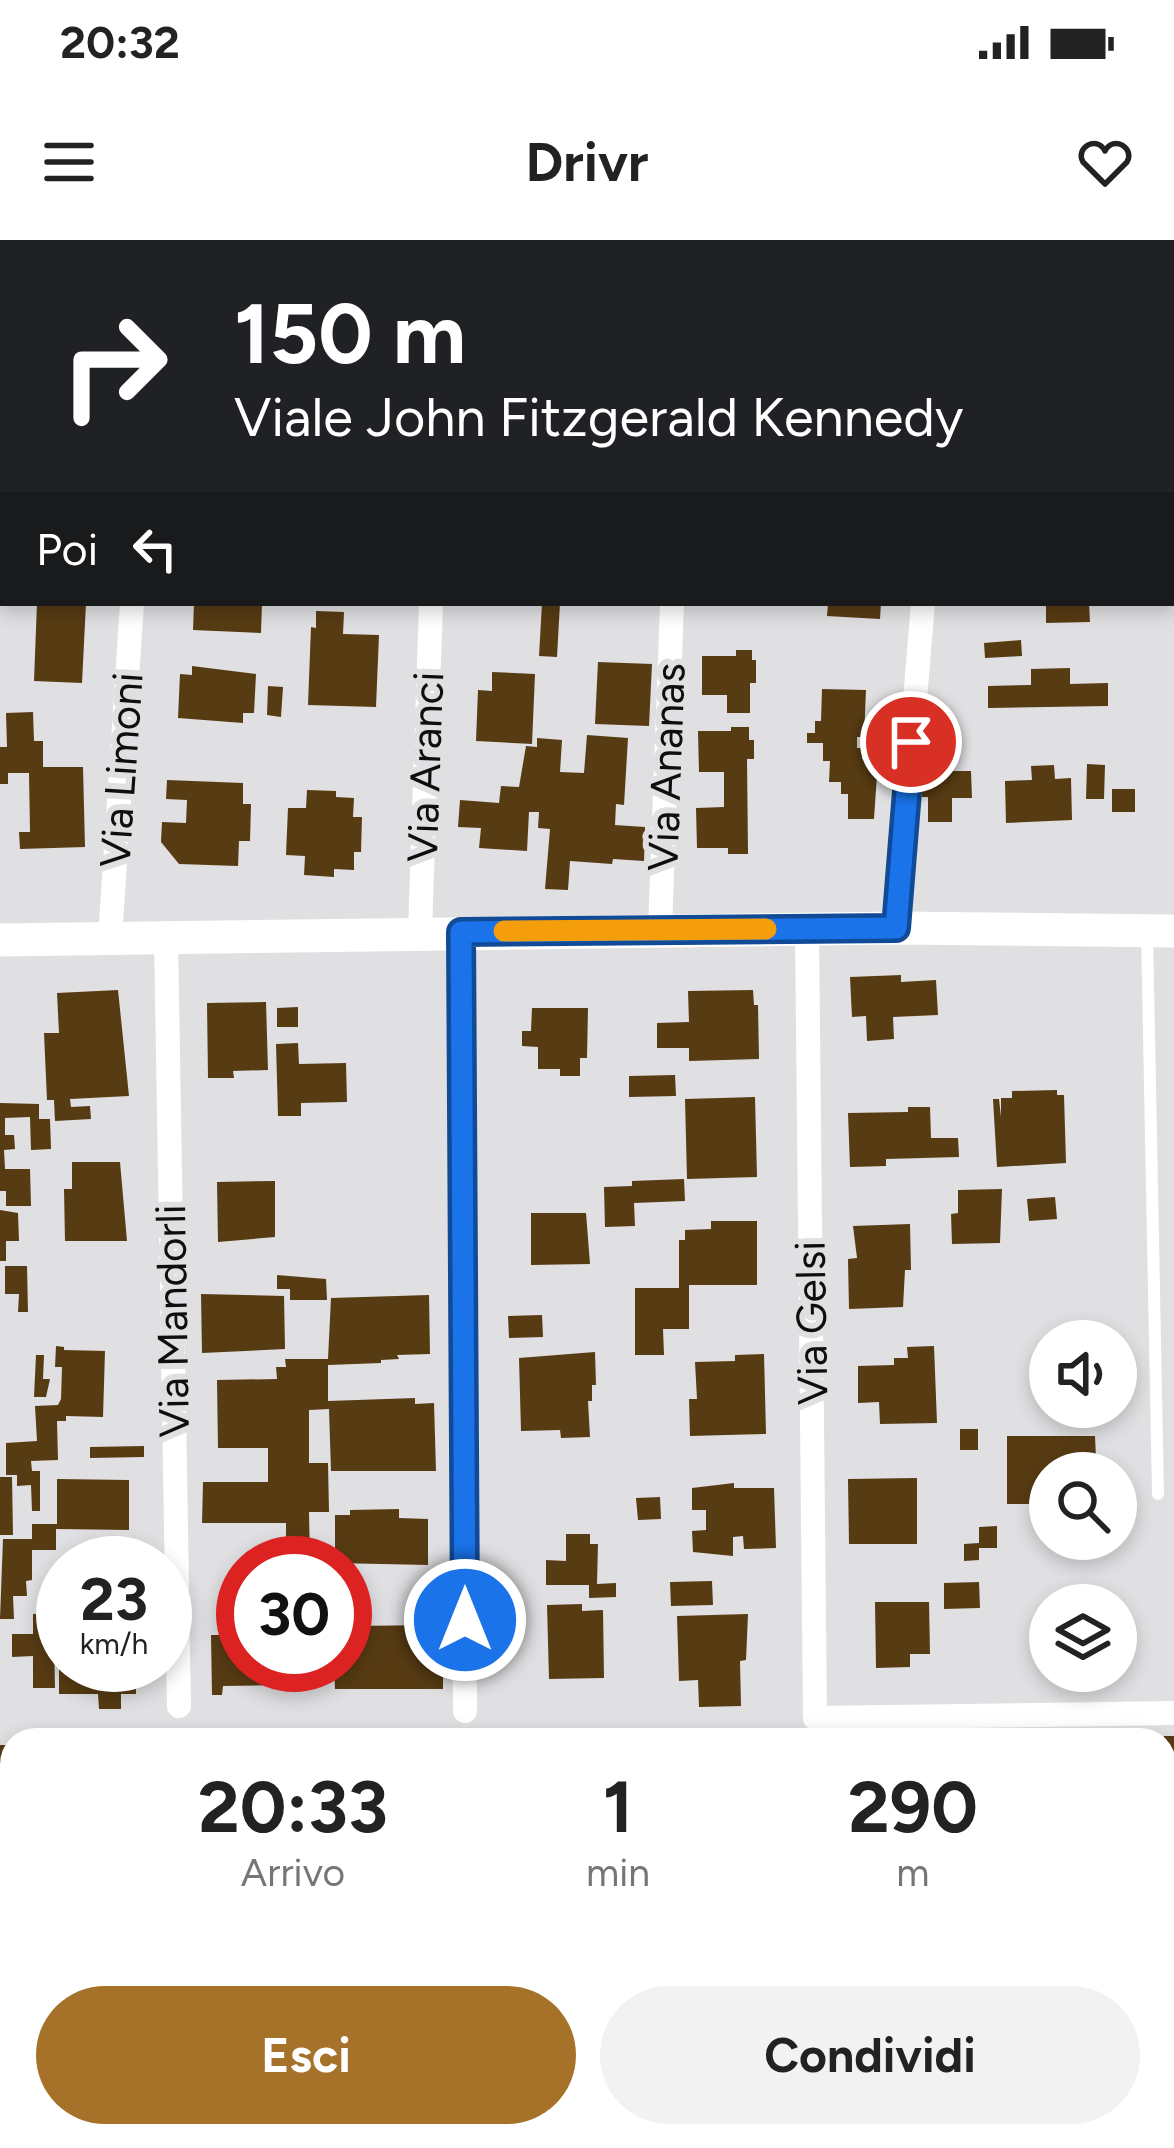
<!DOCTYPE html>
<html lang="it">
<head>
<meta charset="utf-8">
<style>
  body { margin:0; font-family:Figtree,sans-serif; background:#f2f2f2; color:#222; height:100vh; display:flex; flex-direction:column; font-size:45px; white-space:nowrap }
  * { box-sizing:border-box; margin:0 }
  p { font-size:39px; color:#767676 }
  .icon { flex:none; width:66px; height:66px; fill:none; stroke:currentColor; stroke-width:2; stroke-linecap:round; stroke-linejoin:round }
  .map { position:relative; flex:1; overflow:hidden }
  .sheet { position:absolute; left:0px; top:1488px; width:1176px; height:420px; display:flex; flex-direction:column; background:#fff; border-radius:36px 36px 0 0; box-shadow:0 6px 18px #0003 }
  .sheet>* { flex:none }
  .top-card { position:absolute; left:0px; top:0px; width:1176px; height:366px; box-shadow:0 6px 18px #0003; background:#202124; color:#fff; overflow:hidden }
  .controls { position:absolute; left:1029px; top:1080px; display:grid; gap:24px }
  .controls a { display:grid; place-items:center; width:108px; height:108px; border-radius:50%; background:#fff; box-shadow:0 6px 18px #0003; font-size:60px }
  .speed { position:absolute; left:36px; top:1296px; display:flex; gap:24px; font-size:60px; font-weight:700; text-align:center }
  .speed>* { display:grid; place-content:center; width:156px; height:156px; border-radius:50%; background:#fff; box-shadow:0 6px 18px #0003; line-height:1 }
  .speed small { font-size:30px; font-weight:400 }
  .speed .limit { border:18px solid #d22; background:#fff; color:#111 }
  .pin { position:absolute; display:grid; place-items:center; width:102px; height:102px; color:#fff; margin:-51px; border:6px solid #fff; border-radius:50%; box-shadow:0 3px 12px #0007 }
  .me { position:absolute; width:132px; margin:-66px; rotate:0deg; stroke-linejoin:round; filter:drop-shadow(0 0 9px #0008) }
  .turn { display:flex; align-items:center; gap:42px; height:252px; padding:0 36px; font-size:54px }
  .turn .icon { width:156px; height:156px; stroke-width:2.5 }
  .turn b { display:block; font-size:84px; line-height:102px }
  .then { display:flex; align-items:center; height:114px; padding:0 36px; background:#0003; gap:24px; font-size:45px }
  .eta { display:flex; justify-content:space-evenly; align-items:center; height:204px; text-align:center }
  .eta b { font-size:72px; font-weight:700; line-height:84px }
  .primary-button { display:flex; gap:24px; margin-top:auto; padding:24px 36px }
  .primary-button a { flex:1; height:138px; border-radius:72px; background:#a6722a; color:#fff; font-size:48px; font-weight:700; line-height:138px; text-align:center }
  .primary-button a+a { background:#f2f2f2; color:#222 }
  .status { display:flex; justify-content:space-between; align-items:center; height:84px; padding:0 60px; background:#fff; direction:ltr }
  .status svg { height:33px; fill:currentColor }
  header { display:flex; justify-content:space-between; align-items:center; height:156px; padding:0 36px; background:#fff; font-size:54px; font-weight:700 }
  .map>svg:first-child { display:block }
</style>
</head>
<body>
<div class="status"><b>20:32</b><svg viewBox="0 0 49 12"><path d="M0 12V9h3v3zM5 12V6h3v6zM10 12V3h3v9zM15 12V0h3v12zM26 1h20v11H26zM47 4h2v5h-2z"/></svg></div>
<header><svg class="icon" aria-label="menu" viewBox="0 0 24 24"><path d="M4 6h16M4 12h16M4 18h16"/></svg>Drivr<svg class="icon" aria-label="heart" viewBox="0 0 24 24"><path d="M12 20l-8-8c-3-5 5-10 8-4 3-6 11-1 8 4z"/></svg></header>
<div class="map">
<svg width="1174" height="1908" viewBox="0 0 1174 1908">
  <rect width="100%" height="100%" fill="#e0dfe2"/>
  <!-- building -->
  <g fill="#573b13">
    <path d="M37 363H86L82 443 34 441Z"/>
    <path d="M194 363H262L261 393 193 390Z"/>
    <path d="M542 363H560L557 417 539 416Z"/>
    <path d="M828 363H881L880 379 827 376Z"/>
    <path d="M1046 363H1089L1090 382 1046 383Z"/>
    <path d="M316 371 344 372 343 394 379 395 376 467 308 465 311 387 316 388Z"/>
    <path d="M1021 400 1022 416 985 418 984 403Z"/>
    <path d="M736 410H752V420H756V443H750V473H727V455H702V416H736Z"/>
    <path d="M598 422 652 424 649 486 595 484Z"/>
    <path d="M192 426 256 434 254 473H243V483L178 478 180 434 192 435Z"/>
    <path d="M1070 428V444L1108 443V466L988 468V446L1031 445V429Z"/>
    <path d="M492 432 535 434 532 504 476 501 478 450 492 451Z"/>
    <path d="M268 446 283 447 281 477 267 475Z"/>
    <path d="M822 449 866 450 864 497H857V508H863L862 519 878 520 874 579H848V554H841V542H829L830 521H823V503H807V493H815V481H821Z"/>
    <path d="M33 472 34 501H43V527H83L85 607 20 609 19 592H30L29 533H8V544H0V507H7L6 473Z"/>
    <path d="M731 487H749V500H754V519H747L748 614H728V608H697L696 568 724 567V532H699L698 491H731Z"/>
    <path d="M587 495 628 498 624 565 616 564 615 585 645 587 644 621 613 619 612 624 570 621 568 650 545 649 550 589 538 588 539 572H529L527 611 479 608 481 588 458 587 460 560 499 563 501 546 519 547 526 506 537 507V498L562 500 560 532 584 533Z"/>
    <path d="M922 511H944V531H971L972 558H952V582H928V557H922Z"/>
    <path d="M1087 524 1105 525 1104 559H1086Z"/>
    <path d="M1054 525 1055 539 1071 538 1072 580 1006 583 1005 541 1032 540 1031 526Z"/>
    <path d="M167 540 243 543V564H251L250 601H239L238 626 179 624 161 602 162 582 186 583 187 560 166 559Z"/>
    <rect x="1112" y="549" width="23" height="23"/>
    <path d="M307 550 336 551V557L354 558 353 577H362L361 612H354V630L334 629V637L304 635 305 616 286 615 288 568H306Z"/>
    <path d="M901 735V742L936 740 938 775 893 777 894 799 867 801 866 776 852 777 850 737Z"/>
    <path d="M118 750 129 856 70 859 71 867 90 866 91 879 55 881 54 860H47L44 793H59L57 753Z"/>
    <path d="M753 750 754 765H758L759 819 689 821V808H657V783L689 782 688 751Z"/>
    <path d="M266 762 268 830 233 831 234 838H208L207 763Z"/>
    <path d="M298 767V787H277V768Z"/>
    <path d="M532 768H588L587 818H580V836H560V829H538V807L522 806V791H531Z"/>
    <path d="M298 803 299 824 346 823 347 862 301 863V876H278L276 804Z"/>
    <path d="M675 835 676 856 629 857V836Z"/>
    <path d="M1057 850V855H1064L1066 923 997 927 993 859H999L1001 877V858H1012V851Z"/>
    <path d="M755 857 757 937 687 939 685 859Z"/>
    <path d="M0 863 39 864V879H50L51 909 31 910 30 877 5 878V895H14L15 909 4 910 5 929H30L31 966H6V951H0Z"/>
    <path d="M908 867H930L931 898H958L959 917 886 919V926L850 927 848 873 908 872Z"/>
    <path d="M72 922H120L127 1001H65L64 949H72Z"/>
    <path d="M684 939 685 961 634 963 635 986 605 987 604 947 632 946V941Z"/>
    <path d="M275 941V997L218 1002 217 942Z"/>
    <path d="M1002 949 1000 1003 952 1004 951 974 958 973V950Z"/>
    <path d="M1055 957 1057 979 1029 981 1027 959Z"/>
    <path d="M0 970 18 973 19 1001H6V1021H0Z"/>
    <path d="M531 973H586L590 1024 531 1025Z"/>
    <path d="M711 981H757V1045H689V1089H663L664 1115H635V1048H679V1000H685V990L711 989Z"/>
    <path d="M910 984 911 1030H905L903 1067 849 1069 848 1019 857 1018 853 986Z"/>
    <path d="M5 1026H27L28 1072H18L19 1054H5Z"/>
    <path d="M277 1035 326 1039 327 1060H290V1049H277Z"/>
    <path d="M201 1054 284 1056 285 1109 202 1113Z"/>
    <path d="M429 1055 430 1114 397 1115 399 1119 381 1120V1123L328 1125V1161L415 1158V1164L434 1163 436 1231H331L329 1169 309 1170V1223H328L329 1272H309L310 1323H286V1283H202L203 1242H268V1208H218L217 1140 277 1139 276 1127H286L285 1119H328L331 1058Z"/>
    <path d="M542 1075 543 1097 509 1098 508 1076Z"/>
    <path d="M56 1106 64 1107V1110L105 1111 103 1177 66 1176V1181H57L58 1220 31 1221 32 1231H40V1271H32L31 1245 17 1246V1235H6V1203L37 1201 35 1166 58 1165 61 1159 62 1127H55Z"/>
    <path d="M934 1106 937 1183 880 1184 879 1162 858 1163V1126L894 1125V1118H908L907 1107Z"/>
    <path d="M595 1112 596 1145H592V1161H588L590 1197 561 1198 560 1190 521 1191 519 1118Z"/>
    <path d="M764 1114 766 1194 690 1196 689 1159H697L695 1122 735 1121V1115Z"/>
    <path d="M36 1115H44L43 1139H50L46 1157H34Z"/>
    <rect x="960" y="1189" width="18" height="21"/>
    <path d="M1007 1196H1095L1096 1219H1101V1233H1050V1264H1007Z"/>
    <path d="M144 1206V1217L90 1218V1207Z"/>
    <path d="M0 1237H12L13 1295H0Z"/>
    <path d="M917 1238V1304H849L848 1239Z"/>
    <path d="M57 1239 129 1240V1290L56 1289V1310H32V1340L26 1341 27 1356H13L14 1379H0L3 1299H32V1284H57Z"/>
    <path d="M734 1243V1248H774L776 1308 744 1309 743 1296 733 1297V1316L693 1312 692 1291 706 1290V1270H692V1248Z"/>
    <path d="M660 1257 661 1279 638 1280 636 1258Z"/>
    <path d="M399 1269V1278L428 1279V1325L335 1323V1275H350V1270Z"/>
    <path d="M997 1286V1308H979V1320L964 1321V1304L979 1303V1287Z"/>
    <path d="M566 1294H590V1304H598L597 1344 616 1343V1357L589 1358V1345H546V1320L566 1321Z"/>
    <path d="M712 1341 713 1365 671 1366 670 1342Z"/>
    <path d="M979 1342 980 1368 944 1369V1343Z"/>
    <path d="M875 1362H929L930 1414H910V1427L876 1428Z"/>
    <path d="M582 1364V1371L603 1370 604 1438 549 1439 547 1365Z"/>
    <path d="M59 1373V1404H54L55 1448H33V1416L12 1417V1394H33V1374Z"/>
    <path d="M748 1374 746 1420 740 1421 741 1466 699 1467 698 1440 679 1441 677 1376Z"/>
    <path d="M243 1385V1425H282V1445L223 1446 222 1455H212L211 1395H227L226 1386Z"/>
    <path d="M443 1385V1449H335L334 1425H345V1386Z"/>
    <path d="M59 1407H63V1425H136V1454H121V1469H99L98 1454H59Z"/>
    <rect x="1164" y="1496" width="10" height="74"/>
    <rect x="0" y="1505" width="12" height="58"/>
    <path d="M0 1727 12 1728V1772L0 1771Z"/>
    <path d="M1164 1823 1174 1824V1883L1164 1882Z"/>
    <path d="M0 1861 12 1862V1896H48L47 1908H0Z"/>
  </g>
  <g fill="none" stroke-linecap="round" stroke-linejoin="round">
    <!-- lane -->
    <path stroke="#fff" stroke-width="12" d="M1147 692 1158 1254"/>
    <!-- street -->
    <g stroke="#fff" stroke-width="24">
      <path d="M155 3V0"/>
      <path d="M443 3V0"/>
      <path d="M684 3V0"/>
      <path d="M952 3 953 0"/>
      <path d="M896 688 923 363"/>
      <path d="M807 689 815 1478 1174 1473"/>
      <path d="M660 690 672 363"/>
      <path d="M420 692 431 363"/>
      <path d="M461 692 465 1471"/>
      <path d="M166 696 179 1466"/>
      <path d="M110 698 132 363"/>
      <path d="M0 1599 12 1600"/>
      <path d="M1164 1693 1174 1694"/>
      <path d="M0 1817 12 1818"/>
      <path d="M881 1896 1014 1908"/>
    </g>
    <!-- secondary -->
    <path stroke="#fff" stroke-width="33" d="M0 700 896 688 1174 691"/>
  </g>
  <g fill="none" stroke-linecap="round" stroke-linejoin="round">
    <defs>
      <path id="route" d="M465 1380 461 692 896 688 911 502"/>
    </defs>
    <!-- route casing -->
    <use href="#route" stroke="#114b97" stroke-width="30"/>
    <!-- route -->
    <use href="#route" stroke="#1a73e8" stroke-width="21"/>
    <!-- slow -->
    <path stroke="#f59e0b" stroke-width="21" d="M504 691 766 689"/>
  </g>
  <g text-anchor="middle" stroke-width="12" stroke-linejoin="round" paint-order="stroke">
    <!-- street labels -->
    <g font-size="42" fill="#0e0e0f" stroke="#e0dfe2">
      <text transform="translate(425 527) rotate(-88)" y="15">Via Aranci</text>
      <text transform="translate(666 527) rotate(-88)" y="15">Via Ananas</text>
      <text transform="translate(121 530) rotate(-86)" y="15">Via Limoni</text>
      <text transform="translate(172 1081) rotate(-91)" y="15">Via Mandorli</text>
      <text transform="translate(811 1083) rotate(-91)" y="15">Via Gelsi</text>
    </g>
  </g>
</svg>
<div class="controls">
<a><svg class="icon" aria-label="sound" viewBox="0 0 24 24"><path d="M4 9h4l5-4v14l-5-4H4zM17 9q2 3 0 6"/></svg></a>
<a><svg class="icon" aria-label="search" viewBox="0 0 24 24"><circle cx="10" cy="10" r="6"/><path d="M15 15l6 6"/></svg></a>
<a><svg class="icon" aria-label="layers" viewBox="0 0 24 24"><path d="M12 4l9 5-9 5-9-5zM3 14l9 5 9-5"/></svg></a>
</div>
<div class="speed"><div>23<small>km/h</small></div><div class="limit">30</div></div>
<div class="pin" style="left:911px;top:502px;background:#d93025"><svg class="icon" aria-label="arrive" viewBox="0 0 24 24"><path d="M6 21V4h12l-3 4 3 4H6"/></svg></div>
<svg class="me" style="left:465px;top:1380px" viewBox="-20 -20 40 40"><circle r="17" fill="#1a73e8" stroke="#fff" stroke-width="3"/><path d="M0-11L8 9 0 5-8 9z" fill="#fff"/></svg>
<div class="top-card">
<div class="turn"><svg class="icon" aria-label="right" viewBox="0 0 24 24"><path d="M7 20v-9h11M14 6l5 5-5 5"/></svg><div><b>150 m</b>Viale John Fitzgerald Kennedy</div></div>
<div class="then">Poi<svg class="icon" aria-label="left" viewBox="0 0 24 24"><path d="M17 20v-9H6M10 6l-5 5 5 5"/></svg></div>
</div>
<section class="sheet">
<div class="eta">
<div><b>20:33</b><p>Arrivo</p></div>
<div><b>1</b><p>min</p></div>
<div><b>290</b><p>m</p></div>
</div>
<div class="primary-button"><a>Esci</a><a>Condividi</a></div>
</section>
</div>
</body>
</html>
